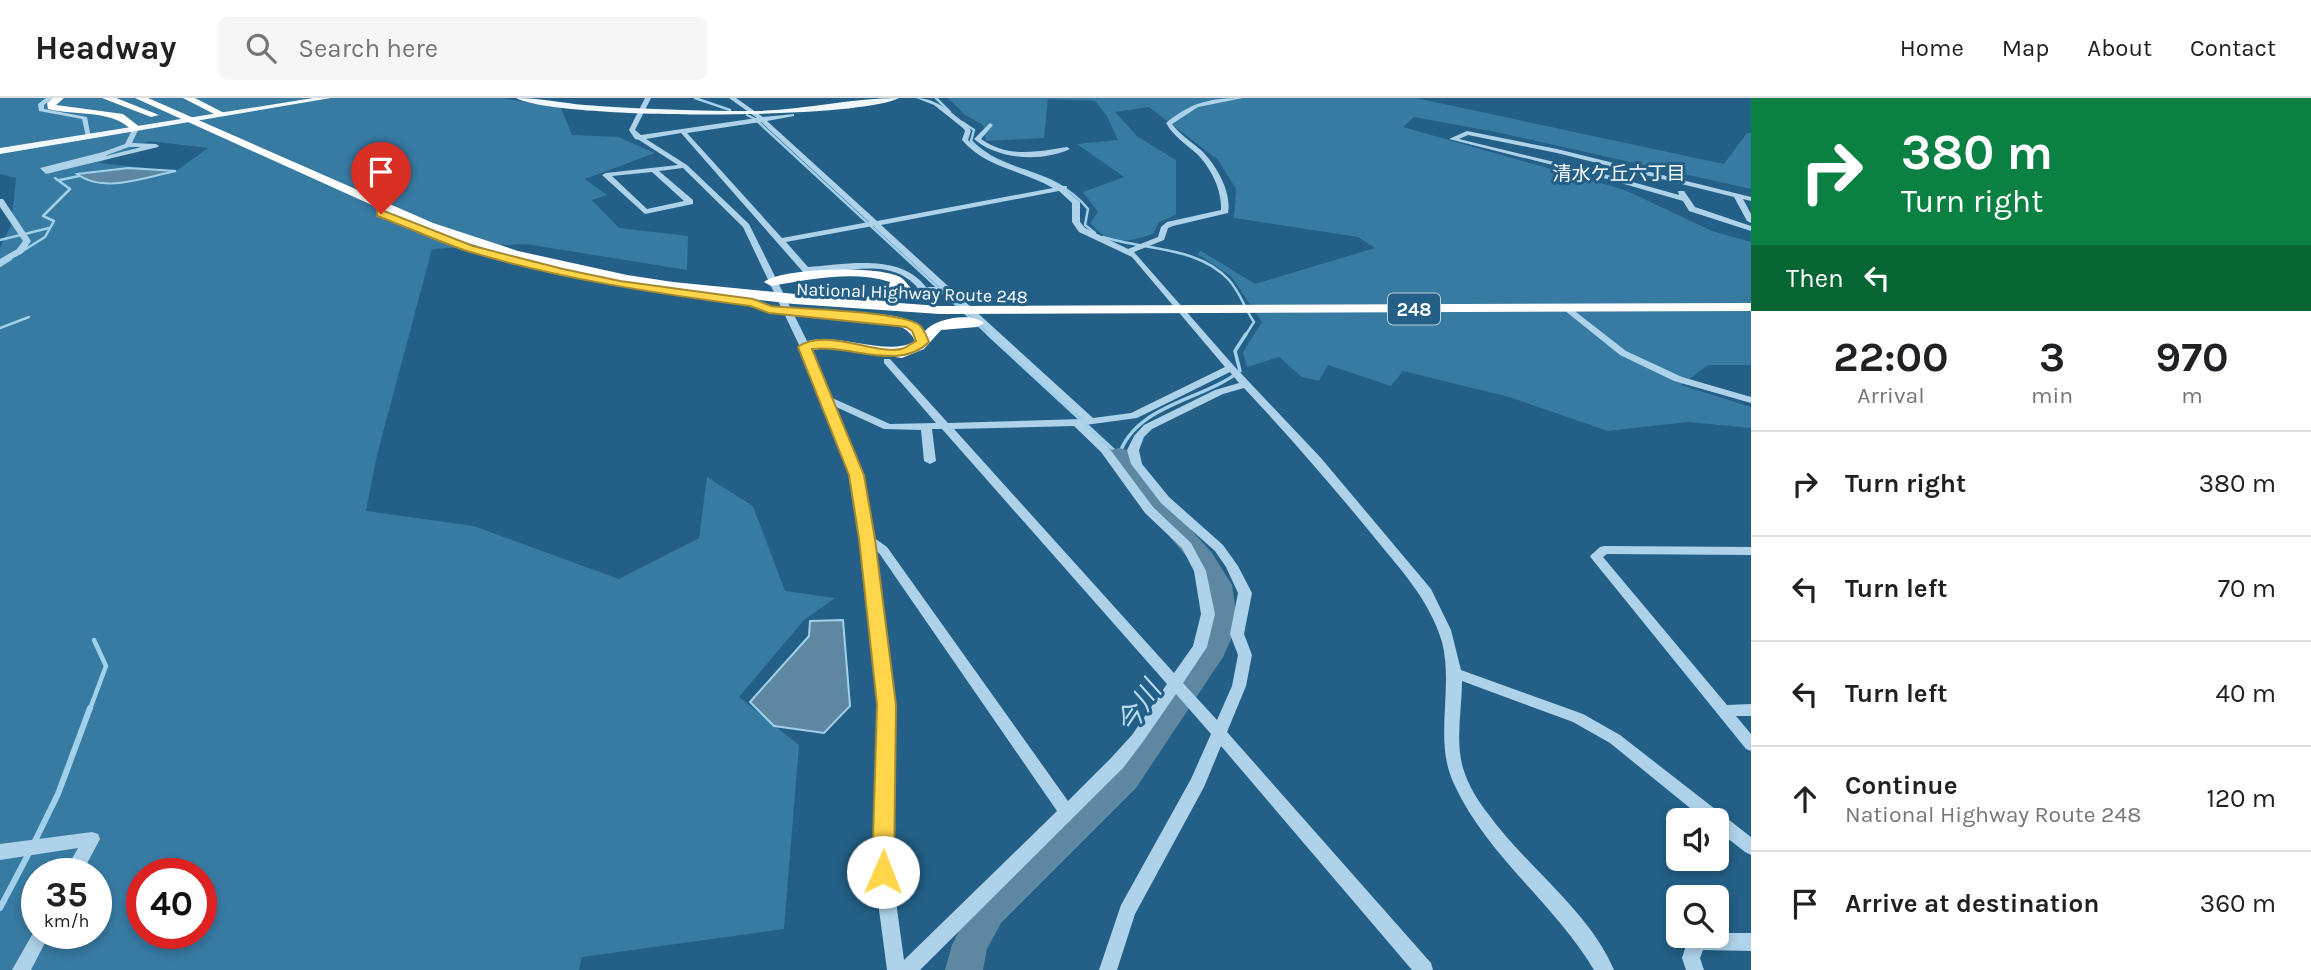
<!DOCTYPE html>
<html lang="en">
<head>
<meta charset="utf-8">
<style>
  body { margin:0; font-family:Karla,"Noto Sans JP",sans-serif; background:#f6f6f6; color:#202124; height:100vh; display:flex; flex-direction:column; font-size:26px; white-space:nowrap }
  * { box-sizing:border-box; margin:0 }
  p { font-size:23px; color:#757577 }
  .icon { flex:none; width:38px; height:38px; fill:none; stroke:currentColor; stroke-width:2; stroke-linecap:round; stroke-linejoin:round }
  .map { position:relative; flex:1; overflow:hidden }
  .drawer { display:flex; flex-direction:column; background:#fff; width:560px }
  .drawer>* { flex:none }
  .hud { background:#0b8043; color:#fff; overflow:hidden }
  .buttons { position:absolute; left:1666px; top:710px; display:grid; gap:14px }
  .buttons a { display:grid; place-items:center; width:63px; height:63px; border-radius:10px; background:#fff; box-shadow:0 4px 10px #0003; font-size:35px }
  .speed { position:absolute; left:21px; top:760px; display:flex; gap:14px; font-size:35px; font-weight:700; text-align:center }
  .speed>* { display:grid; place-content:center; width:91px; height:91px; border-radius:50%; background:#fff; box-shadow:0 4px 10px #0003; line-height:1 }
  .speed small { font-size:18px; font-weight:400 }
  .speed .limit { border:10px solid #d22; background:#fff; color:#111 }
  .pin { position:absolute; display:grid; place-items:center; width:60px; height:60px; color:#fff; margin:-72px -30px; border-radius:50% 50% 50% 0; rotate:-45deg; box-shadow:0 0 7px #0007 }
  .pin .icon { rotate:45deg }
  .me { position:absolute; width:77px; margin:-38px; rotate:1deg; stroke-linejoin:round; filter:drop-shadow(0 0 5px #0008) }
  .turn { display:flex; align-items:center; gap:24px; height:147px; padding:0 35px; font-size:32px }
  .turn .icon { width:91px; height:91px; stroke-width:2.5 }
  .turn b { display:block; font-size:49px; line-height:60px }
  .then { display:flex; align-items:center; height:66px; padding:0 35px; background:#0003; gap:14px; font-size:26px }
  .eta { display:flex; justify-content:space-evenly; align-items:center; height:119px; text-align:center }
  .eta b { font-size:42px; font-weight:700; line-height:49px }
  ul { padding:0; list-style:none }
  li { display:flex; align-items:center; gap:21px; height:105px; padding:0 35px; border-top:2px solid #e0e0e0 }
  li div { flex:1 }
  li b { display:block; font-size:26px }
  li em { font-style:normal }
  header { display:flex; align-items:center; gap:42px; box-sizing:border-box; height:98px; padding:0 35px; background:#fff; border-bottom:2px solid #e0e0e0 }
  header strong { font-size:33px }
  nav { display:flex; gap:38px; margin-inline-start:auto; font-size:24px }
  .search { width:490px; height:63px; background:#f6f6f6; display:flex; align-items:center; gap:18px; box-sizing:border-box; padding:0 24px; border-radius:10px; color:#757577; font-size:26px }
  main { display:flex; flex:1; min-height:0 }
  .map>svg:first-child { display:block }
</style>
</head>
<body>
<header>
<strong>Headway</strong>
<div class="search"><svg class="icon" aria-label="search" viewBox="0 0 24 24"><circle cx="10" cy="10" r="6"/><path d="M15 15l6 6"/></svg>Search here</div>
<nav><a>Home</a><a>Map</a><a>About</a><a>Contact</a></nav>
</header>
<main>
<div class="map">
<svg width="1751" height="872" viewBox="0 0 1751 872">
  <rect width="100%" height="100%" fill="#235f86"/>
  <!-- green -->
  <g fill="#377aa2" fill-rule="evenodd">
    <path d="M0 0H502L561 10 572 37 618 39 655 55 585 81 607 97 592 102 619 130 688 138 687 172 526 146 432 151 377 357 366 413 474 428 619 481 699 440 707 379 753 408 785 493 835 500 804 522 739 599 799 647 784 831 582 859 579 872H0V150L11 127 16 80 0 76ZM149 43 208 50 176 73 99 65ZM37 775H96V835H37ZM142 775H201V835H142Z"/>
    <path d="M948 0H1416L1724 66 1747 35H1751V91L1496 34 1414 19 1403 29 1625 92 1712 133 1751 144V267H1708L1681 287 1751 309V330L1688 324 1608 333 1509 299 1403 273 1391 288 1328 267 1319 283 1302 279 1279 259 1247 269 1243 254 1262 224 1231 178 1197 156 1201 153 1255 186 1375 150 1358 139 1234 120 1236 91 1218 62 1149 9 1115 14 1138 39 1176 62V117L1159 124 1153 136C1125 145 1111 148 1090 125L1098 114 1083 94 1124 79 1077 46 1118 42 1107 18 1095 3 1048 1 1044 40 986 43 983 27 965 17Z"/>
  </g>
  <!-- water -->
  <g fill="#5e88a2" stroke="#a1d0ea" stroke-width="2">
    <path d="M128 70 176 73C146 79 103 96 77 76Z"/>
    <path d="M843 522 850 608 824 635 774 628 750 604 809 538 810 523Z"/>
  </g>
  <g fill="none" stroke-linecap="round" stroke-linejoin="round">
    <!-- stream-far3 -->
    <g stroke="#a1d0ea" stroke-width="2.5">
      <path d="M695 0 730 12"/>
      <path d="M936 0 950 14"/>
      <path d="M747 17 755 21 990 238"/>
      <path d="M962 24 974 32 971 43C1006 79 1053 68 1088 111L1085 127 1095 135"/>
      <path d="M60 82 79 78"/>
      <path d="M1103 139C1144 152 1198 148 1229 182 1240 194 1245 211 1254 224L1245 238"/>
      <path d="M0 142 49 130"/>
      <path d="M21 154 45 139 54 123 43 118 70 91 55 80"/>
      <path d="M0 168 11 161"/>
      <path d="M0 230 29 219"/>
    </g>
    <!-- stream-far2 -->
    <path stroke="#a1d0ea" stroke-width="3.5" d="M988 236 1119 357C1136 306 1202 303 1240 273L1235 253 1246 236"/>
    <!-- stream-far1 -->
    <path stroke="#a1d0ea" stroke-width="4.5" d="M90 611 106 568 94 542"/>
    <!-- stream -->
    <g stroke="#a1d0ea" stroke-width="6">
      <path d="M34 745 58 696 90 610"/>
      <path d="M0 810 30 753"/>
    </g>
    <!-- river -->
    <path fill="#5e88a2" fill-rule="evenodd" d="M1119 350 1127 352 1140 375 1212 455 1232 487 1238 526 1223 559 1136 690 1001 825 987 851 983 872H945L952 847 975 801 1114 672 1201 548 1210 526 1206 487 1194 467 1122 383 1108 357 1111 352Z"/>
    <!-- minor -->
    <g fill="#add2e9" fill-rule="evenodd">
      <path d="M46 0H53L44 7V11L87 19 91 40 86 39 82 21 39 13 38 6Z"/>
      <path d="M645 0H651L635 32 641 37 757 20 729 0H736L763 19 794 16V18L767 23 877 123 1053 90C1022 72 986 70 962 42L965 33 963 30 934 7 916 0C937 0 952 15 968 28L971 33 968 42C994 68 1030 71 1061 88H1067L1066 92 1080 104V124L1085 130 1128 151 1158 139 1161 129 1167 124 1221 112C1222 92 1211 70 1197 56 1186 46 1174 39 1166 25 1191 4 1211 0 1243 0L1198 9 1172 26C1180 37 1192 44 1202 53 1216 67 1232 94 1228 115L1173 128 1168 130 1164 142 1134 154 1234 268 1321 360 1431 491 1451 532 1461 572 1583 616 1620 637 1751 739V757L1745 754 1717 732V723H1706L1610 645 1573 624 1462 583C1462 612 1455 642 1463 670 1468 687 1478 703 1489 717 1526 768 1590 814 1614 872H1594C1554 805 1487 758 1454 686 1433 642 1454 591 1442 544 1429 500 1398 469 1370 434 1329 384 1288 337 1244 290L1223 296 1152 331 1144 339 1139 352 1142 366 1169 399 1223 447 1238 468 1252 495 1244 536 1252 557 1246 588 1227 634 1431 865 1433 872H1412L1221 648 1204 689 1135 816 1117 872H1099L1121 807 1191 681 1211 636 1176 596 1142 645 1123 670 920 872H887L874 774 879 607 867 482 851 377 800 249 743 129 683 70 659 73 693 102V106L645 116 602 77 606 75 678 67 639 42 635 41 629 32ZM761 24 869 124 782 140 687 35ZM681 35 803 174C843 178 892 154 921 194H944L1082 321 948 325 890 261H884V265L936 325 890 326 830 299 810 249 749 126 687 67 646 41ZM652 74 684 103 647 111 612 78ZM1059 93 1072 105V124L1079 134 1132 159 1225 269 1131 315 1093 320 881 127ZM873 128 939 189H926C901 155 846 166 808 169L786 144ZM1230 274 1239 285 1215 292 1144 327 1134 338 1127 352 1131 366 1161 405 1215 453 1226 469 1238 495 1230 536 1238 557 1232 588 1217 622 1183 585 1207 549 1215 516 1206 473 1191 445 1153 409 1109 350 1085 327 1137 320ZM834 308 884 331 921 332 924 363 930 366 936 363 932 331H942L1167 586 1132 637 1111 660 1068 703 887 449 873 439 863 377ZM1074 328 1101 354 1145 415 1182 450 1194 473 1201 516 1193 548 1174 575 954 331ZM875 452 879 455 1057 713 904 862 892 774 893 607Z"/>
      <path d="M990 25 993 27 981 41C1008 60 1036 54 1067 49L1070 51C1042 64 998 62 974 41Z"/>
      <path d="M136 28 139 30 132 45 156 46 159 48 158 49 46 76 40 70 103 54 125 46 133 30ZM129 49H141L106 58 107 57Z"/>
      <path d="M1467 33 1557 51 1751 99V103L1743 101 1751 116V125L1747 123 1734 99 1557 55 1468 37 1459 41 1604 76 1679 97 1678 93H1684L1695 109 1751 128V133L1689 113 1683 103 1600 79 1449 41Z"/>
      <path d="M0 101H3L31 143 23 155 0 167V161L17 151 23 143 0 109Z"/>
      <path d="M1567 207 1626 253 1682 279 1751 299V305L1674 283 1620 257 1564 212 1563 210Z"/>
      <path d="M1604 448 1751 449V457L1607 456 1603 459 1727 607 1751 606V618H1736L1751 636V653L1746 651 1592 461 1590 458 1600 449Z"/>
      <path d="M92 734 98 736 100 741 82 775H64L78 750 0 762V746Z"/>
      <path d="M37 828V835H50L31 872H12Z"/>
      <path d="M1717 835H1751V853L1703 852 1700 860 1704 872H1686L1682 860 1689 838H1717Z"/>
    </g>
    <!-- major -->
    <g fill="#f0f8fe" fill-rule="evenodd">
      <path d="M313 0H331L0 56V50Z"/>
      <path d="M516 0C540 0 562 5 585 7 641 11 699 13 756 13 804 12 851 0 899 0 858 22 556 22 516 0Z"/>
    </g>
    <!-- highway -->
    <g fill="#fff" fill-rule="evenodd">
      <path d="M53 0H64L56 7 123 16 141 30 132 32C110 11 76 18 48 11L47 5Z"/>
      <path d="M102 0H116L159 17 151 19Z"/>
      <path d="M135 0H148L433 125 518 153 627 177 673 184 866 203 867 199 888 192 890 184C852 172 809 182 771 188L764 184C781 170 878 167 900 179 904 181 907 186 911 190L885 204 940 208 1751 205V213L940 216 794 206 673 192 627 185 515 160 425 131Z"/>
      <path d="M183 0H195L226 16 218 18Z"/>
      <path d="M861 216C883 216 908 216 925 233 936 220 971 214 984 225L977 229 941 232 924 251 902 260 828 250 805 253 798 249C822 226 885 262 915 243 905 220 876 227 856 223V217Z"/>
    </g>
  </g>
  <!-- route -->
  <path fill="#ffd54a" stroke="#a68a30" stroke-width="2" d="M377 113H384L473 148 563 171 620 183 753 201 771 208C799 211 898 213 918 226 924 230 926 237 929 244 899 274 849 246 812 251L864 377 875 441 896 607 894 774 891 781 883 784 875 781 872 774 877 607 859 441 849 377 798 249C823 229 877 257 901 251 906 250 912 245 916 243L912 233 906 229 769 215 750 208C654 195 560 181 467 153 437 143 407 129 377 118Z"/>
  <g text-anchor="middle" stroke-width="6" stroke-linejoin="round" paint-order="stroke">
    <!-- far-street labels -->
    <g font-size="18" fill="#fff" stroke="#235f86">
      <text transform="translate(912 195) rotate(2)" y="6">National Highway Route 248</text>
    </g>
    <!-- far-neighbourhood labels -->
    <g font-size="19" fill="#fff" stroke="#235f86">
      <text x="1619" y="82">清水ケ丘六丁目</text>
    </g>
    <!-- shield labels -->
    <rect fill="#235f86" stroke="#bdcfdb" stroke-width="2" x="1388" y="195.5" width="52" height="31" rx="5"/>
    <g font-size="19" font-weight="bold" fill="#fff">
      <text x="1414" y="218">248</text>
    </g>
    <!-- near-water labels -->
    <g font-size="28" font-style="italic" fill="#b9dcf0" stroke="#235f86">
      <text transform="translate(1138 609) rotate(-56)" y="10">今川</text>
    </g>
  </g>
</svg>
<div class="buttons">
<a><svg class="icon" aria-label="sound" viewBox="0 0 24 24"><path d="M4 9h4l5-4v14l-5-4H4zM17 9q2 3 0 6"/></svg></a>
<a><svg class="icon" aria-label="search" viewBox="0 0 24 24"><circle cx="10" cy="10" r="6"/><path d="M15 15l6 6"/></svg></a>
</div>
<div class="speed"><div>35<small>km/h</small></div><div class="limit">40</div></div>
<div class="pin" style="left:381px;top:116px;background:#d93025"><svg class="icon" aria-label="arrive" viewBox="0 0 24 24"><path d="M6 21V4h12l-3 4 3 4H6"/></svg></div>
<svg class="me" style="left:883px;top:774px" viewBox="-20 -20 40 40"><circle r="19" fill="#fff"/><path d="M0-13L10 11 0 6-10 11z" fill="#ffd54a"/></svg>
</div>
<section class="drawer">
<div class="hud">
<div class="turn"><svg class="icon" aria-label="right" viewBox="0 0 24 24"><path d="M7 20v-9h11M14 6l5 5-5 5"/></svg><div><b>380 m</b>Turn right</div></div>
<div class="then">Then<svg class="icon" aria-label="left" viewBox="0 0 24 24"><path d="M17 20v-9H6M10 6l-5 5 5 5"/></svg></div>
</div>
<div class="eta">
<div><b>22:00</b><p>Arrival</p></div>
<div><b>3</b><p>min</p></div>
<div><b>970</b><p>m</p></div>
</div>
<ul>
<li><svg class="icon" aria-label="right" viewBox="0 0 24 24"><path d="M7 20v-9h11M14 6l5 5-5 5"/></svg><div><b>Turn right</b></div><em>380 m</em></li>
<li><svg class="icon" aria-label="left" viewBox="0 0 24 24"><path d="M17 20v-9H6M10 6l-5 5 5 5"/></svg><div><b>Turn left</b></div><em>70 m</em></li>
<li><svg class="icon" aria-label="left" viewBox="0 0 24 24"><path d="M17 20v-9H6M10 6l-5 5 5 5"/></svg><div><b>Turn left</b></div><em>40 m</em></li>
<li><svg class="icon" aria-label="ahead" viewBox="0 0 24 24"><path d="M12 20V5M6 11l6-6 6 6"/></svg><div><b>Continue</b><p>National Highway Route 248</p></div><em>120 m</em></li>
<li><svg class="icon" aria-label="arrive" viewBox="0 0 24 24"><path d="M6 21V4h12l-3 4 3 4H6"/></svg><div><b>Arrive at destination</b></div><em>360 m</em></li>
</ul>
</section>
</main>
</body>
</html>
